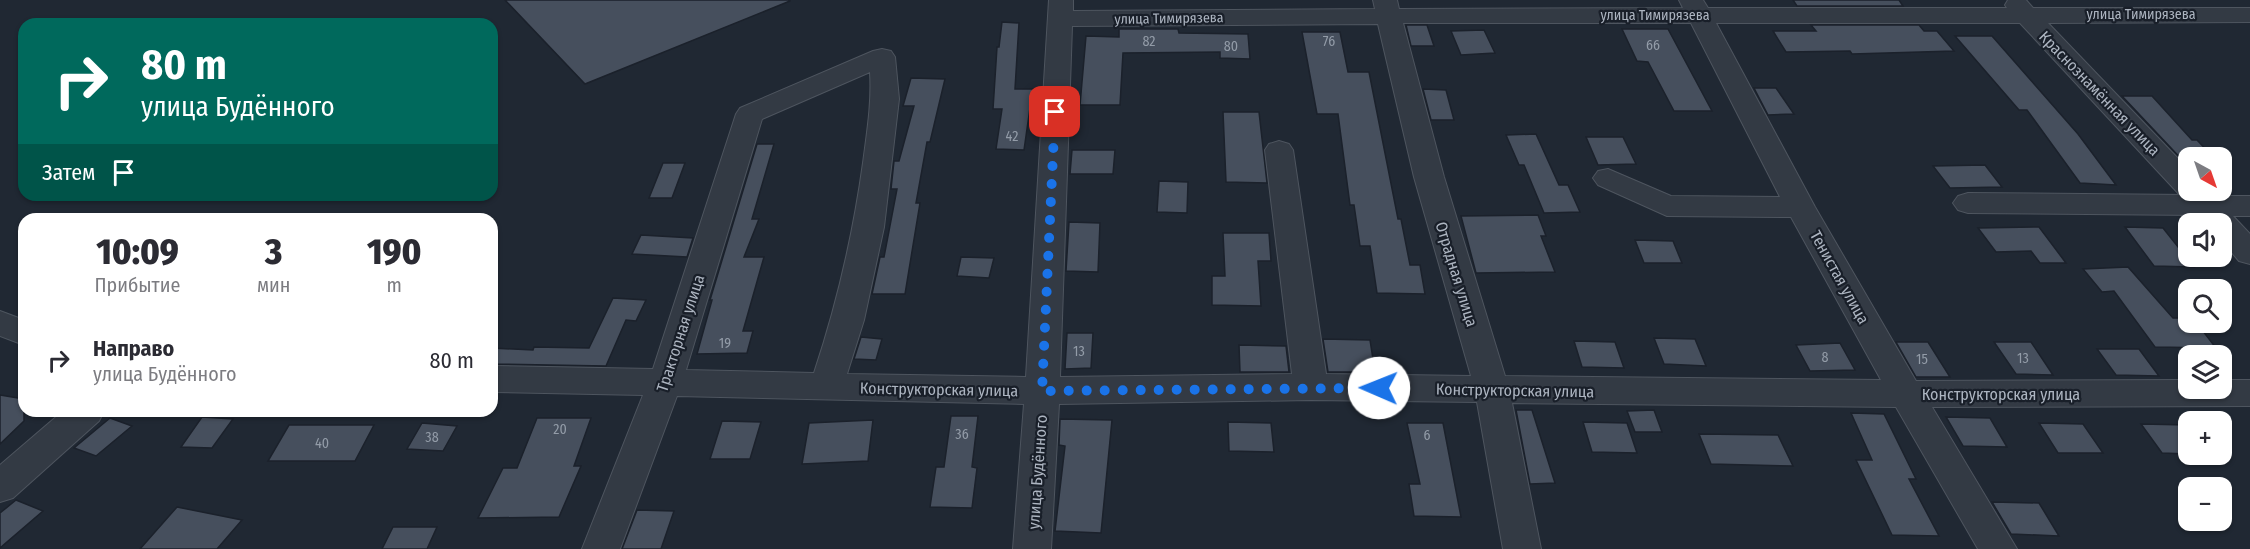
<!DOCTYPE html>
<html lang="ru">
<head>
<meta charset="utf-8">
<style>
  body { margin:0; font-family:"Fira Sans Condensed",sans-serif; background:#f7f7f7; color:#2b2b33; height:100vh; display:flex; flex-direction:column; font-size:22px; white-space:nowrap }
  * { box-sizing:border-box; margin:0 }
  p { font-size:20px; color:#7c7c81 }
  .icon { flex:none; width:33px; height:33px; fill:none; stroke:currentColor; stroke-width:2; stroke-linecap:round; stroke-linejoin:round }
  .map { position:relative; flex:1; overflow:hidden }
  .details { position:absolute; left:18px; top:213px; width:480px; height:204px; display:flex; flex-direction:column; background:#fff; border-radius:18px; box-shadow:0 2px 4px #0004 }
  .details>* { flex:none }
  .top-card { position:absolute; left:18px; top:18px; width:480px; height:183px; border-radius:18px; box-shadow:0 2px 4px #0004; background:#00695c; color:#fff; overflow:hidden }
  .needle { width:39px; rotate:140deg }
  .buttons { position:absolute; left:2178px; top:147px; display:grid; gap:12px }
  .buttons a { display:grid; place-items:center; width:54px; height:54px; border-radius:12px; background:#fff; box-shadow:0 2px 4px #0004; font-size:30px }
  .pin { position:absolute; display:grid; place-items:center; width:51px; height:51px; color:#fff; margin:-26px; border-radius:12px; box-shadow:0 3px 9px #0006 }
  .me { position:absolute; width:66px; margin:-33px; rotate:271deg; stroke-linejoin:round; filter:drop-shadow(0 0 4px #0008) }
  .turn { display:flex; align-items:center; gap:21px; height:126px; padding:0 24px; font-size:27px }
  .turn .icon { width:78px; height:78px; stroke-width:2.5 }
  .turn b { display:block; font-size:42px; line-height:51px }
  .then { display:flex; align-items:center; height:57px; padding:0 24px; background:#0003; gap:12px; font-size:22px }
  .eta { display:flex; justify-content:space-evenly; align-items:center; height:102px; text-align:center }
  .eta b { font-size:36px; font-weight:800; line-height:42px }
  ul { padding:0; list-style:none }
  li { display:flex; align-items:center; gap:18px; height:90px; padding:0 24px }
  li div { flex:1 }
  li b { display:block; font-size:22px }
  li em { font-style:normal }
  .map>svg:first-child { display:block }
</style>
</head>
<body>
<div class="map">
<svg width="2250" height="549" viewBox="0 0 2250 549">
  <rect width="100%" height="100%" fill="#202833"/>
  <!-- building -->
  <g fill="#464f5d" stroke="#1b212b" stroke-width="1.5">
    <path d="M505 0H790V1L585 84Z"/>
    <path d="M1793 0H1899L1903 6H1797Z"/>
    <path d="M1002 22 1019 23 1015 89H1035L1034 108H1030L1024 150 996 149 1002 109H993L997 47H999Z"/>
    <path d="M1406 25H1427L1434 46H1411Z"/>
    <path d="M1811 25H1919L1924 31H1937L1954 51 1852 54 1850 51 1786 52 1773 31H1816Z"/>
    <path d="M1119 29H1178L1179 33 1248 34 1250 59 1220 58V52L1123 53 1120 105H1080L1086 36 1119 37Z"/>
    <path d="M1622 29H1668L1712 111H1674L1648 62 1637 61Z"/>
    <path d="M1484 30 1495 53 1461 55 1451 31Z"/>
    <path d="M1302 32H1340L1348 72H1369L1398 219H1401L1410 265H1420L1425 294 1377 293 1370 246H1360L1354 205H1350L1338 114H1317Z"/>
    <path d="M1955 36H1992L2078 134 2116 185 2080 183 2027 110H2019Z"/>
    <path d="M911 78 945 79 930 142H927L916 203H920L905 294H872L880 257H884L897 189H891L894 161H899L914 106H903Z"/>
    <path d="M1754 88H1776L1794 114 1768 115Z"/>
    <path d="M1423 89 1446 90 1454 120H1431Z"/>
    <path d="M2122 96H2152L2192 140H2197L2214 158H2188V166Z"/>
    <path d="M1223 112H1259L1267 183 1226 182Z"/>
    <path d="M1536 134 1559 185H1568L1580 212 1544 213 1524 165H1519L1506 135Z"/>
    <path d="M1586 137H1623L1636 164 1598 165Z"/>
    <path d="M757 144H774L752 219H759L744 257H764L743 331H753L747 353 697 354 712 300H710Z"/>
    <path d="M1072 150H1115L1113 174H1070Z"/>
    <path d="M663 163H685L672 198H649Z"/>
    <path d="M1985 165 2002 187 1950 188 1933 166Z"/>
    <path d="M1159 181 1188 182 1187 213 1157 212Z"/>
    <path d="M1538 215 1546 236H1541L1555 272 1476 273 1461 216Z"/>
    <path d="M1069 222 1100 223 1098 272 1066 271Z"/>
    <path d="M2039 227 2066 263H2040L2031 251 1996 252 1978 228Z"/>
    <path d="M2125 227 2163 228 2194 267 2154 266Z"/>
    <path d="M1223 233H1269L1271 261H1258L1261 306 1212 305V276H1225Z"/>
    <path d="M641 235 693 238 687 257 632 254Z"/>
    <path d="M1635 240 1673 241 1682 263H1644Z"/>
    <path d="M961 257 994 258 989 278 957 276Z"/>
    <path d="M2128 267 2173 318H2188V322H2196L2216 348 2155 347 2114 291 2102 292 2083 269Z"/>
    <path d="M613 298 646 300 636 321 626 320 606 366 492 364V348L533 350 534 347 589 348Z"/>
    <path d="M1067 333H1093L1091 368 1065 369Z"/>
    <path d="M861 337 882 339 876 360 854 359Z"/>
    <path d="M1654 338 1695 339 1706 366 1664 364Z"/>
    <path d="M1323 339 1370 340 1375 372H1328Z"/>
    <path d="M1574 341 1615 342 1624 368 1582 367Z"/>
    <path d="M1896 342H1928L1950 377H1916Z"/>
    <path d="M1994 342H2031L2053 375 2016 374Z"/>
    <path d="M1840 343 1855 370 1810 371 1796 345Z"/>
    <path d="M1239 345 1286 346 1289 372H1240Z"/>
    <path d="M2097 349H2139L2159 376 2116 375Z"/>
    <path d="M0 395 24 399V421L0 444Z"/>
    <path d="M1516 410H1532L1555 483 1530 484Z"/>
    <path d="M1654 410 1662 432H1635L1627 411Z"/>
    <path d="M1851 413 1884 414 1916 479H1909L1939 536 1892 535 1856 460H1872Z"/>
    <path d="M951 416H978L972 467 977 468 972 508 930 507 936 467H944Z"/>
    <path d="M202 417 233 419 212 448 181 447Z"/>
    <path d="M1946 417 1990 418 2007 447 1963 446Z"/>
    <path d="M110 418 132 426 96 456 74 448Z"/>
    <path d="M537 418H591L574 466H581L559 517 478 518 503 468H517Z"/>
    <path d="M1060 419 1112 420 1101 533 1055 531 1065 446 1059 445Z"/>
    <path d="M873 420 868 461 802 464 809 423Z"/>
    <path d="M722 421 761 422 750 459H710Z"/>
    <path d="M1228 422 1271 423 1274 452 1229 451Z"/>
    <path d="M1583 422 1627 423 1637 453 1592 452Z"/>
    <path d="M422 423 457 426 443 451 407 449Z"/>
    <path d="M1407 423H1443L1461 517 1414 516 1409 484H1420Z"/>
    <path d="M2039 423 2083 424 2103 453H2058Z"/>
    <path d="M2141 424 2188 425V454L2162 453Z"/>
    <path d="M289 425H374L355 461H268Z"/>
    <path d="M1699 434 1778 435 1793 466 1711 464Z"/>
    <path d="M16 500 43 511 0 548V513Z"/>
    <path d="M1992 502 2039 503 2059 536 2011 534Z"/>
    <path d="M177 507 242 520 217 549H140Z"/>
    <path d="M637 510 674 511 661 549H622Z"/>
    <path d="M393 527H437L427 549H382Z"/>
  </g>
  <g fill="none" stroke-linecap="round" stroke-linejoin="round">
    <defs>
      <g id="minor">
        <path d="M1049 0H1073V11L1375 9 1373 0H1397L1399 9 1683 8 1679 0H1703L1708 8H2007L2005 5 2008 0H2026L2033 8H2250V22L2048 23 2188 169V190H2208L2215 196H2250V216H2233L2250 234V264L2239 261 2222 241V224H2206L2199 215 1968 213 1958 210 1953 203 1958 196 1968 193 2187 195 2178 193 2020 23H1716L1815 207 1916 381 2188 380V388H2222V380H2250V406L1932 407 2017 549H1978L1896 407 1512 403 1541 549H1503L1477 402 1311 400 1059 404 1051 549H1013L1024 404 677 396 620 549H582L643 395 492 392V366L653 369 736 114 740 108 873 51 882 49 891 51 895 57 899 99 884 227 864 320 847 374 1026 377ZM1403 23H1691L1780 197 1671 196 1608 169 1598 171 1593 178 1598 185 1667 216 1791 217 1881 380 1505 376 1444 177ZM1378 24 1414 177 1471 376 1326 374 1293 150 1289 144 1279 141 1269 144 1265 150 1292 374 1060 377 1072 26ZM870 72C872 103 867 132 863 163 853 235 837 304 814 373L686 370 762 119Z"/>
        <path d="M0 311 24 320V345L0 336Z"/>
        <path d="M63 411H104L99 421 13 498 0 502V465Z"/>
      </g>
    </defs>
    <!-- minor casing -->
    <use href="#minor" stroke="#4e555f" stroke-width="2"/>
    <!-- minor -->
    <use href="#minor" fill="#333a44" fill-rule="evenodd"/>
  </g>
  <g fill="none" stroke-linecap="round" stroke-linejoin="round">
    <!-- route -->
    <path stroke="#1a73e8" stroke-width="10" stroke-dasharray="0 18" d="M1055 112 1042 391 1379 388"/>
  </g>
  <g text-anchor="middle" stroke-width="4.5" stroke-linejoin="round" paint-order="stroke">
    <!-- far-street labels -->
    <g font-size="14" fill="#adb5c1" stroke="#191f29">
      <text x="2141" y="19">улица Тимирязева</text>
      <text x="1655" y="20">улица Тимирязева</text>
      <text transform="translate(1169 18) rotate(-1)" y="5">улица Тимирязева</text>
    </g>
    <!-- number labels -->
    <g font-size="14" fill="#939ca8">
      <text x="1149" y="46">82</text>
      <text x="1329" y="46">76</text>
      <text x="1653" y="50">66</text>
      <text x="1231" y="51">80</text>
      <text x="1012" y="141">42</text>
      <text x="725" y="348">19</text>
      <text x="1079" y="356">13</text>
      <text x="1825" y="362">8</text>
      <text x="2023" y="363">13</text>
      <text x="1922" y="364">15</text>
      <text x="560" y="434">20</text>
      <text x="962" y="439">36</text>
      <text x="1427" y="440">6</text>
      <text x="432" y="442">38</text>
      <text x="322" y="448">40</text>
    </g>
    <!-- street labels -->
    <g font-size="16" fill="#adb5c1" stroke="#191f29">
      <text transform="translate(2100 93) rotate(46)" y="6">Краснознамённая улица</text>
      <text transform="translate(1457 274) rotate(73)" y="6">Отрадная улица</text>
      <text transform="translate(1840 277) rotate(61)" y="6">Тенистая улица</text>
      <text transform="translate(680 333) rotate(-72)" y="6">Тракторная улица</text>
      <text transform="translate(939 389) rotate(1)" y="6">Конструкторская улица</text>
      <text transform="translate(1515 390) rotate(1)" y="6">Конструкторская улица</text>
      <text x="2001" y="400">Конструкторская улица</text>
      <text transform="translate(1037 472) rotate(-86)" y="6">улица Будённого</text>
    </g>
  </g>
</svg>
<div class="buttons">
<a><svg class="needle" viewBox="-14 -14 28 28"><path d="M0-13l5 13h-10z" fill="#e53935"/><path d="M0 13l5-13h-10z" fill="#7c7c81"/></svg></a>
<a><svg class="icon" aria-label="sound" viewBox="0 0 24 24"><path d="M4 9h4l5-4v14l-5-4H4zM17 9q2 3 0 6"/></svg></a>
<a><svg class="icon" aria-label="search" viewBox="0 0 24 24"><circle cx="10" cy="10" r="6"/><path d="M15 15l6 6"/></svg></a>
<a><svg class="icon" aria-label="layers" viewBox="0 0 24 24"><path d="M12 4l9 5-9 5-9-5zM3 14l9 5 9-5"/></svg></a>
<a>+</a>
<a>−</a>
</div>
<div class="pin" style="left:1055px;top:112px;background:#d93025"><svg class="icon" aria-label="arrive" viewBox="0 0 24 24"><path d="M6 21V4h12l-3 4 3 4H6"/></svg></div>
<svg class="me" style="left:1379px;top:388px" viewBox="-20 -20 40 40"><circle r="19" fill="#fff"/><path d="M0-13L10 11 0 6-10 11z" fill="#1a73e8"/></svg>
<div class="top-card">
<div class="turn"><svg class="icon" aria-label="right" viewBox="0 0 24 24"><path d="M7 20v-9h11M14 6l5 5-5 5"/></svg><div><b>80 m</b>улица Будённого</div></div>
<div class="then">Затем<svg class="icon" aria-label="arrive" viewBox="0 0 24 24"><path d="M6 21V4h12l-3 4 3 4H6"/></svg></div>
</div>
<section class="details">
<div class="eta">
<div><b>10:09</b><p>Прибытие</p></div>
<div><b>3</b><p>мин</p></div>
<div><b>190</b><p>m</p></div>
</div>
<ul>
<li><svg class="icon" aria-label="right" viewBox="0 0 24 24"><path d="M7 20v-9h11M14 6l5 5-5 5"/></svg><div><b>Направо</b><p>улица Будённого</p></div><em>80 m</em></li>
</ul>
</section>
</div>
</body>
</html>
